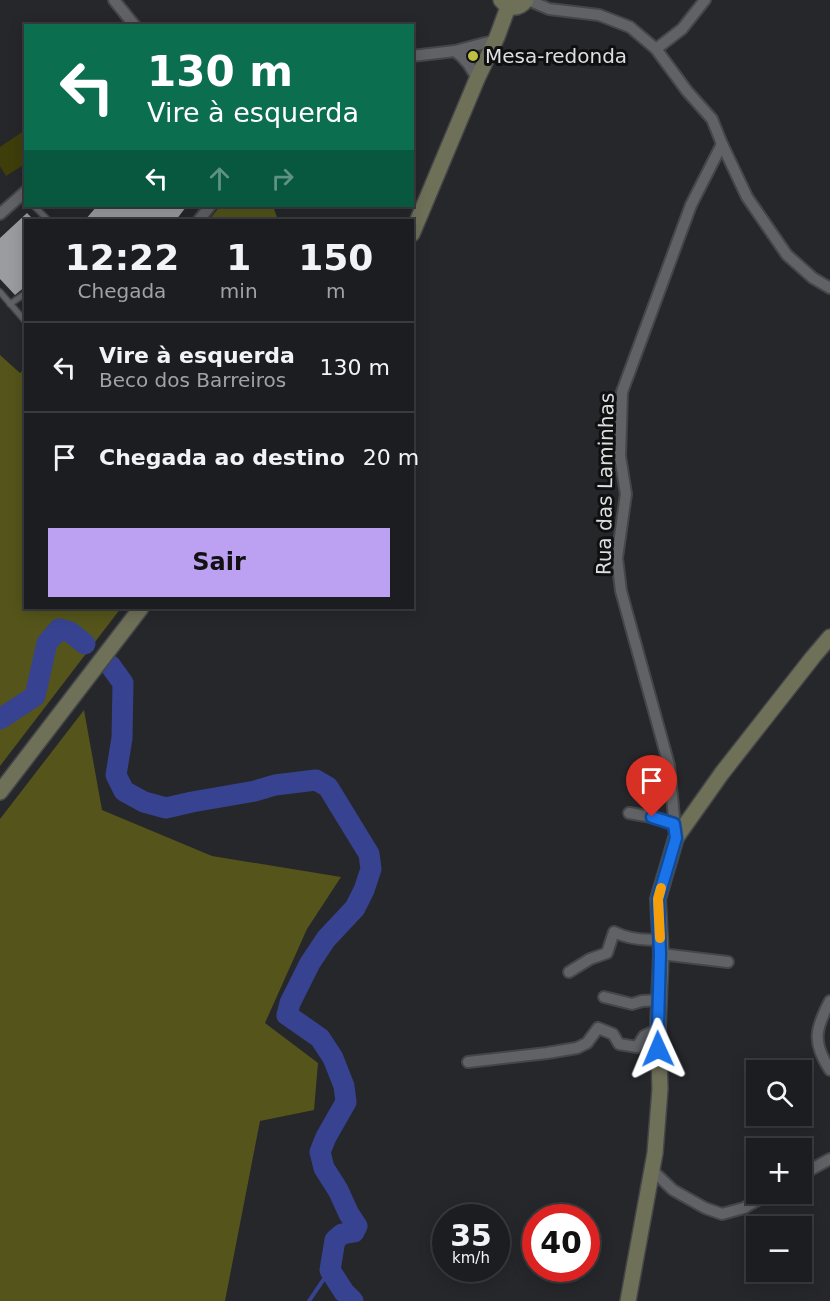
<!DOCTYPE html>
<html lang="pt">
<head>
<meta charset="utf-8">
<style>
  body { margin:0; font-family:"DejaVu Sans",sans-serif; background:#252629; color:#f1f3f6; height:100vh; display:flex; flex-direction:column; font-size:22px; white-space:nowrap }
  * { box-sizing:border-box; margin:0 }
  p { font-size:20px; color:#a0a2a5 }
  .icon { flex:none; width:33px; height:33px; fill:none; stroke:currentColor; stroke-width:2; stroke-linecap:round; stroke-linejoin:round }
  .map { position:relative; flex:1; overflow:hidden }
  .drawer { position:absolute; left:24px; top:219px; width:390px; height:390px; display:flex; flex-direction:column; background:#1c1d20; border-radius:0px; box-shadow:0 3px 15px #0003,0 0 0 2px #3a3b3e }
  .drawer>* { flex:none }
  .hud { position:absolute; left:24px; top:24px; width:390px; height:183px; border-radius:0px; box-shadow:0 3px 15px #0003,0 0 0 2px #3a3b3e; background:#0b6e4f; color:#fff; overflow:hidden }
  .fabs { position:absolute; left:746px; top:1060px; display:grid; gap:12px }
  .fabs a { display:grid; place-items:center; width:66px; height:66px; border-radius:0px; background:#1c1d20; box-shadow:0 3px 15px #0003,0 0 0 2px #3a3b3e; font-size:30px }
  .speed { position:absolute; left:432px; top:1204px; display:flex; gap:12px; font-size:30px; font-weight:700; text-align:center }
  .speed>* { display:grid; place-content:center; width:78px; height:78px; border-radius:50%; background:#1c1d20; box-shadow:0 3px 15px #0003,0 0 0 2px #3a3b3e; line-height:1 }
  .speed small { font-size:15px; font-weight:400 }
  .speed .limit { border:9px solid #d22; background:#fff; color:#111 }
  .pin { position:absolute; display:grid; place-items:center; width:51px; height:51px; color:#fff; margin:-62px -26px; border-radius:50% 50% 50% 0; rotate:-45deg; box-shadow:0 0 6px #0007 }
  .pin .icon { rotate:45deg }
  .me { position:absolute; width:66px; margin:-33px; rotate:359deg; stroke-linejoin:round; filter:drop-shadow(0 0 4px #0008) }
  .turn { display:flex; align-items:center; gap:21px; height:126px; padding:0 24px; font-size:27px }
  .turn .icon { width:78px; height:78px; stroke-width:2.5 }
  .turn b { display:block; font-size:42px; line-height:51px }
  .lanes { display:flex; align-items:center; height:57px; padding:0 24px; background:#0003; justify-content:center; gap:30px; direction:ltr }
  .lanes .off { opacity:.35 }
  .eta { display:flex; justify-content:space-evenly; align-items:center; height:102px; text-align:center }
  .eta b { font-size:36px; font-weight:800; line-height:42px }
  .cta { display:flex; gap:12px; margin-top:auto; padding:12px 24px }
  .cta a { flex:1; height:69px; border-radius:0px; background:#bca0f2; color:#111; font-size:24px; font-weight:800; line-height:69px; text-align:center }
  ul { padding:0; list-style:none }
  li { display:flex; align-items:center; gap:18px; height:90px; padding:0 24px; border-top:2px solid #3a3b3e }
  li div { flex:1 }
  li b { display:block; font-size:22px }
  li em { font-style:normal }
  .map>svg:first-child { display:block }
</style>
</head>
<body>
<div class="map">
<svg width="830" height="1301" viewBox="0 0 830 1301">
  <rect width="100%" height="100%" fill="#26272b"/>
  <!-- green -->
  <path fill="#3e3e0b" d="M25 130V164L6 176 0 166V147Z"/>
  <!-- forest -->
  <g fill="#54541b">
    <path d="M220 206H273L278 220H209Z"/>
    <path d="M0 355 20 373 25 368 26 608H121L0 766Z"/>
    <path d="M84 710 102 810 212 856 341 877 307 929 265 1023 318 1063 314 1110 260 1121 225 1301H0V819Z"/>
  </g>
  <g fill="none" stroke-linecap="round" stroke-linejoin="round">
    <!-- stream -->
    <path stroke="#374391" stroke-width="4" d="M309 1301 330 1270"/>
    <!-- river -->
    <g stroke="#374391" stroke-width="21">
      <path d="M110 665 123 683 122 738 116 775 124 791 144 802 166 808 192 802 255 791 275 785 316 780 328 787 369 854 371 869 364 890 355 908 326 939 310 963 290 1003 287 1015 320 1038 333 1058 344 1086 346 1102 326 1137 320 1152 324 1168 338 1190 349 1214 357 1226 354 1232 342 1234 335 1240 330 1270 344 1292 353 1301"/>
      <path d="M0 719 35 696 47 643 59 629 70 632 85 644"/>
    </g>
  </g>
  <!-- building -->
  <g fill="#9b9ca0">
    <path d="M97 206H185L186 207 176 220H85Z"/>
    <path d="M27 213 34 220H26V286L15 295 0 279V238Z"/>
  </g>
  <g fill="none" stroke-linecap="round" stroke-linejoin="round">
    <defs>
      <g id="lane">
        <path d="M34 206 48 220"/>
        <path d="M0 292 26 322"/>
        <path d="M10 304 26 293"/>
      </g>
      <g id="street">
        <path d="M114 0 135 26"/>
        <path d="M528 0 549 9 599 15 630 27 656 49 687 91 712 119 722 144 747 197 787 255 813 278 830 288"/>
        <path d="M656 49 682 29 705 0"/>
        <path d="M412 56 455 51"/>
        <path d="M477 79C471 67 466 59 455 51L485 43 495 41"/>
        <path d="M0 214 26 191"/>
        <path d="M199 220 210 206"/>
        <path d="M629 813 652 817 674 824"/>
        <path d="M676 838 669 765 621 591 617 558 626 494 620 456 622 392 691 205 722 144"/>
        <path d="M661 954 728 962"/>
        <path d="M569 972 590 959 607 953 614 932C629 939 643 941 660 939"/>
        <path d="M604 997 632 1004 642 1001 659 1000"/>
        <path d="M830 1001C815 1029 812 1043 830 1070"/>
        <path d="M468 1062 547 1053 577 1048 587 1043 598 1028 613 1034 619 1044 637 1047 644 1036 658 1029"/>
        <path d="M652 1170 673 1190 705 1208 722 1214 744 1208 768 1194"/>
        <path d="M801 1175 830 1159"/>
      </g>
      <g id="secondary">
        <path d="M501 0C508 9 519 10 526 0"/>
        <path d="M412 234 477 79 497 37 508 7"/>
        <path d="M0 792 141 608"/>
        <path d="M628 1301 655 1153 660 1089 658 1026 661 954 658 899 676 838 722 773 813 657 830 637"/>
      </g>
    </defs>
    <!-- lane casing -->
    <use href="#lane" stroke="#454648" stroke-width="8"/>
    <!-- street casing -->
    <use href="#street" stroke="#454648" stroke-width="14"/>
    <!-- secondary casing -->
    <use href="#secondary" stroke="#454648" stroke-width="18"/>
    <!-- lane -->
    <use href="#lane" stroke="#616266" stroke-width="5"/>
    <!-- street -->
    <use href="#street" stroke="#616266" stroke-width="10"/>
    <!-- secondary -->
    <use href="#secondary" stroke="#6e7058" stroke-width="15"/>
  </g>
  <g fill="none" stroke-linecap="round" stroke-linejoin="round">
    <defs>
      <path id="route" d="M652 817 674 824 676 838 658 899 660 954 658 1026V1049"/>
    </defs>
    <!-- route casing -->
    <use href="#route" stroke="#114b97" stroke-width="15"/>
    <!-- route -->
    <use href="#route" stroke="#1a73e8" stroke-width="10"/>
    <!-- slow -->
    <path stroke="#f59e0b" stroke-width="10" d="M660 938 658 899 661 888"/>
  </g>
  <!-- markers -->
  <circle fill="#bebf42" stroke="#101012" stroke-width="2" cx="473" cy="56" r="6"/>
  <g text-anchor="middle" stroke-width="6" stroke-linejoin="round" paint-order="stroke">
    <!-- poi labels -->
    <g font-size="20" fill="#dddee0" stroke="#101012" text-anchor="start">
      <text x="485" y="63">Mesa-redonda</text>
    </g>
    <!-- street labels -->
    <g font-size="20" fill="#dddee0" stroke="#101012">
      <text transform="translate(605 484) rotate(-89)" y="7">Rua das Laminhas</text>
    </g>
  </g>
</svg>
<div class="fabs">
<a><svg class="icon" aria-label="search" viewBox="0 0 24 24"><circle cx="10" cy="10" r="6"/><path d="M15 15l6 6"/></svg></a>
<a>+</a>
<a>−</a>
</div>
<div class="speed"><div>35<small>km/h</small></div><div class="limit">40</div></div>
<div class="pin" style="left:652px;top:817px;background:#d93025"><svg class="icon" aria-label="arrive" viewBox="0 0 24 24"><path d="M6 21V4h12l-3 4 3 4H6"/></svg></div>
<svg class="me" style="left:658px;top:1049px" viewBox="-20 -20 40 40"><path d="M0-17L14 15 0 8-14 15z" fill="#1a73e8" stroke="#fff" stroke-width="4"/></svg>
<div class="hud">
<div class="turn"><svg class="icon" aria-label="left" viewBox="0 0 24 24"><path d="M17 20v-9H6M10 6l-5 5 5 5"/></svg><div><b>130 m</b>Vire à esquerda</div></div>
<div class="lanes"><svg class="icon" aria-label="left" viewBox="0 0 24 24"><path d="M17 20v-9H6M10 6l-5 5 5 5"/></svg><svg class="icon off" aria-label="ahead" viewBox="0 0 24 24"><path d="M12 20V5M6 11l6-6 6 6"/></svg><svg class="icon off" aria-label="right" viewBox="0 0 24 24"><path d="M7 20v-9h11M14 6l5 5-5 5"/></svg></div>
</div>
<section class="drawer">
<div class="eta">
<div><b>12:22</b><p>Chegada</p></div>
<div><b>1</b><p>min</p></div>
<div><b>150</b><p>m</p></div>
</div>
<ul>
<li><svg class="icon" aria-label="left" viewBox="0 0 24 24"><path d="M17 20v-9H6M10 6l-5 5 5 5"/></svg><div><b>Vire à esquerda</b><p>Beco dos Barreiros</p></div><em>130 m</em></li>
<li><svg class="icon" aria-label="arrive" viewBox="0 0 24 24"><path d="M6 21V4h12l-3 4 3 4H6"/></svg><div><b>Chegada ao destino</b></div><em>20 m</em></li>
</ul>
<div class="cta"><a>Sair</a></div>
</section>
</div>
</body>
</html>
